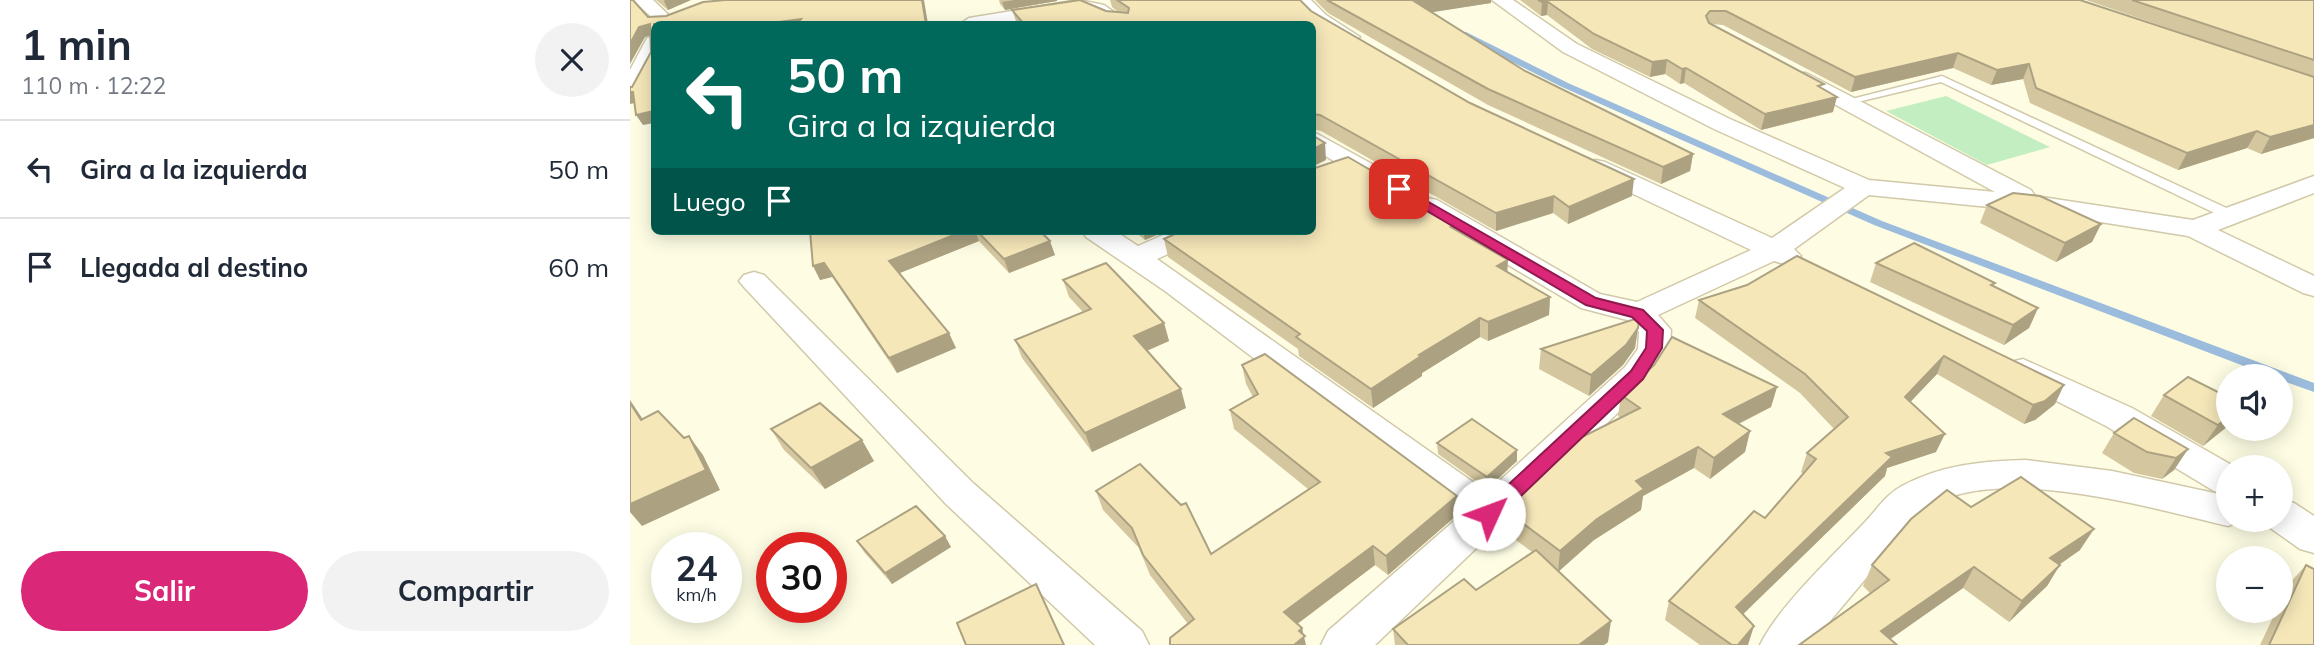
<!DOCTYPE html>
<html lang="es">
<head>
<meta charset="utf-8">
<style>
  body { margin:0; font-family:Mulish,sans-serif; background:#f2f2f3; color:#1f2937; height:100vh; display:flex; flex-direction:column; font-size:26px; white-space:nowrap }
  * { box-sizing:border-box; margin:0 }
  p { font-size:23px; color:#747a83 }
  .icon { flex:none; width:38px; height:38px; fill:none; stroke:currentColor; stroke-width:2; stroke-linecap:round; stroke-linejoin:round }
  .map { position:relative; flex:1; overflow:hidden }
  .details { display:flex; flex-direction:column; background:#fff; width:630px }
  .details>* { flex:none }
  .hud { position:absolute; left:21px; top:21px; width:665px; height:214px; border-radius:10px; box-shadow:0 4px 18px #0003; background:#00695c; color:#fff; overflow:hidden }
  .tools { position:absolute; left:1586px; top:364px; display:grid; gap:14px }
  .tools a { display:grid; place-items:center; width:77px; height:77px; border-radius:50%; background:#fff; box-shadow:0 4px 18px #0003; font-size:35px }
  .speed { position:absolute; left:21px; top:532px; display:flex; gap:14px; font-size:35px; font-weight:700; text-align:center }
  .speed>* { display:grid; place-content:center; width:91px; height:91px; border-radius:50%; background:#fff; box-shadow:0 4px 18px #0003; line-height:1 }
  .speed small { font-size:18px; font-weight:400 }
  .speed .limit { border:10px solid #d22; background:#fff; color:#111 }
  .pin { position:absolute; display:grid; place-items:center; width:60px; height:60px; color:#fff; margin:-30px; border-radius:14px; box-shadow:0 4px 10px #0006 }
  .me { position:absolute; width:77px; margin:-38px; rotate:47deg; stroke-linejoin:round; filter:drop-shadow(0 0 5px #0008) }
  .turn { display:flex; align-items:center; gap:24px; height:147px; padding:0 21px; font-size:32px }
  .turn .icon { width:91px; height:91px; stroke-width:2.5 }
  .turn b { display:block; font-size:49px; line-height:60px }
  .then { display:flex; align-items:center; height:66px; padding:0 21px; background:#0003; gap:14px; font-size:26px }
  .round { display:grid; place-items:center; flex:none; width:74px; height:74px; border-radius:37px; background:#f2f2f3 }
  .overview { display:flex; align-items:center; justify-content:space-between; height:119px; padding:0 21px }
  h1 { font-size:42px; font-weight:700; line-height:52px }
  .primary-button { display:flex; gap:14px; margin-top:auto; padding:14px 21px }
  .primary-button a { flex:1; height:80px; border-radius:42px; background:#db2777; color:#fff; font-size:28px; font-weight:700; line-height:80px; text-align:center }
  .primary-button a+a { background:#f2f2f3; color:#1f2937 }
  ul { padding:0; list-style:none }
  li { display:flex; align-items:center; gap:21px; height:98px; padding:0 21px; border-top:2px solid #e0e1e3 }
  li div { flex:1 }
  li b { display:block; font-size:26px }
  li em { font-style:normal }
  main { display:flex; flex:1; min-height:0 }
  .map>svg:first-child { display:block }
</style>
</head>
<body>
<main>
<section class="details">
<div class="overview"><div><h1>1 min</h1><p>110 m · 12:22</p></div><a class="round"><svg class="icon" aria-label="close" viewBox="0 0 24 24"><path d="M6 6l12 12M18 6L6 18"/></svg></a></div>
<ul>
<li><svg class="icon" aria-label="left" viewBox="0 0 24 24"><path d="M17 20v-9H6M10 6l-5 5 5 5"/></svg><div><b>Gira a la izquierda</b></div><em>50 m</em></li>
<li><svg class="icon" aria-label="arrive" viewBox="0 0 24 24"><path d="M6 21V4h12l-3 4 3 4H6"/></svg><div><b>Llegada al destino</b></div><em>60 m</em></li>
</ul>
<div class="primary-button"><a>Salir</a><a>Compartir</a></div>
</section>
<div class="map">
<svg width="1684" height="645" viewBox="0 0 1684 645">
  <rect width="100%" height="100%" fill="#fefde4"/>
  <!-- green -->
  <path fill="#c3eec1" d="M1316 96 1420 147 1357 165 1256 111Z"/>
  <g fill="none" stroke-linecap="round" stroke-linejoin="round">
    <!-- stream -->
    <path fill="#9cbcdd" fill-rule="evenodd" d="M830 32H836L938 83 1252 221 1684 383V392L1650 380V376H1640L1244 225 932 87 830 36Z"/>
    <defs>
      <path id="service" d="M1312 76 1605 212 1607 215 1605 218H1595L1311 82 1215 105 1210 102Z"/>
      <g id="minor">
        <path d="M3 0H23L45 21 43 24H29Z"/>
        <path d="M449 0 474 5 501 24C476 26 473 16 451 10L368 24H330L339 18Z"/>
        <path d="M662 0H681L696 15 730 37 720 43C698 37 676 18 662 0Z"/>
        <path d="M862 0H883L947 44 1100 119 1239 180 1365 192 1162 81 1159 77 1162 73H1176L1401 190 1405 196 1563 220 1684 176V193L1588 230 1684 276V296L1673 293 1558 236 1408 212 1239 195 1164 249 1171 256 1167 262 1157 265 1144 261 1028 315 1041 330 1040 349 1019 383 745 645H691L698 631 831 515 535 291 456 237 452 231H485L508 246 542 231H579L575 237 527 259 857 492 995 367 1008 349 1009 332 997 320 951 308 789 212 785 206 789 200 798 198 807 200 970 294 1007 302 1121 250 957 172 954 167 957 162 966 160 975 162 1142 238 1215 188 1084 129 933 52Z"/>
        <path d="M24 36V61L8 95 0 96V70L17 38Z"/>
        <path d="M682 131 762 175 766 180 762 185 753 188 744 185 682 148Z"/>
        <path d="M124 272 134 275 343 483 512 631 519 645H465L315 503 114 287 109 281 114 275Z"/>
        <path d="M1393 359 1502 408 1605 467H1598V495L1584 491 1476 426 1381 378 1376 370 1381 362Z"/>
        <path d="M1396 460 1482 471 1598 496V520H1613L1598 526C1524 509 1351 457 1289 515L1180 645H1130C1148 607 1204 555 1234 523 1246 511 1256 494 1272 486 1311 465 1352 461 1396 460Z"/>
        <path d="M1650 499 1664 503 1684 516V553L1670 549 1636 525 1633 520H1650Z"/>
      </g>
    </defs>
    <!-- service casing -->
    <use href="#service" stroke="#d1c9a9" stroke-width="3"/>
    <!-- minor casing -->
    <use href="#minor" stroke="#d1c9a9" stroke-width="3"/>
    <!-- service -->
    <use href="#service" fill="#fff" fill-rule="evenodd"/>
    <!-- minor -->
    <use href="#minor" fill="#fff" fill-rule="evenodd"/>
  </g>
  <!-- wall -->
  <g fill="#d4c79f">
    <path d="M26 0H61L38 10Z"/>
    <path d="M369 0H427V1L375 10 370 4Z"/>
    <path d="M480 0H670L681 11 1002 196 938 224 923 213 866 231 691 131 682 129V24H387L382 10 476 11 488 12 482 7Z"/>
    <path d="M685 0H861V3L801 12 895 71 1063 154 1060 171 1031 184 858 105 698 13Z"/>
    <path d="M890 0H1450L1652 67 1456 0H1684V138L1631 154 1617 148 1548 170 1400 103 1393 79 1361 85 1323 68 1221 92 1093 25 1081 24 1193 89 1203 112 1131 130 1054 83 1050 84 1035 74 1020 77 962 49 917 15 911 16Z"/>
    <path d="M1357 205 1471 224 1462 242 1426 262 1350 223Z"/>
    <path d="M180 231H410L425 255 379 273 349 241 269 273 326 348 267 373 202 277 190 280Z"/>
    <path d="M504 231H536L515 240Z"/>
    <path d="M833 234 878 272 920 297 919 315 858 341 850 337 792 373V376L743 408 669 356 668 349 538 257 534 239Z"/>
    <path d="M1167 256 1425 404 1405 420 1394 424 1307 374 1280 402 1306 452 1257 468 1255 476 1113 614 1118 645H1070L1035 620 1039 601 1135 518 1173 474 1171 472 1177 453 1204 429 1170 393 1065 318 1069 300 1117 285Z"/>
    <path d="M1246 263 1365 283 1363 286 1408 308 1399 328 1374 345 1240 282Z"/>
    <path d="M433 280 534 323 539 341 517 351 556 408 462 452 392 358 385 340 453 312 439 297Z"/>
    <path d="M1008 328 1005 348 993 365 959 396 909 369 911 349Z"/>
    <path d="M612 365 827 515 758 575 745 565 667 624 672 628 673 635 558 624 520 575 509 548 473 510 466 491 581 554 678 489 604 429 600 410 623 397 616 384Z"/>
    <path d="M1147 387 1141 407 1109 424 1120 431 1115 452 1080 479 1064 468 1013 496 1011 510 964 540 929 571 978 642 974 645H765L763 629 846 590 902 552 871 529V507L991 418 988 416 991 395Z"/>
    <path d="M1534 395 1598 397V426L1573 446 1521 416Z"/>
    <path d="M141 429 244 461 195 489 154 450Z"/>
    <path d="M1484 433 1558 449 1544 470 1532 479 1504 473 1472 453Z"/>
    <path d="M807 443 887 461 857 489 808 454Z"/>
    <path d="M1341 507 1450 550 1429 565 1417 586 1379 622 1333 588 1260 639 1169 645 1240 593 1233 586 1242 565Z"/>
    <path d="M227 541 321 547 262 584 234 552Z"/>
    <path d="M1676 565 1684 645H1630L1646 611H1650V601L1657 586Z"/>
  </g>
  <!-- shaded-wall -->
  <g fill="#aca282">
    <path d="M35 0H61L38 10 34 1Z"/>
    <path d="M292 0H294L298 24H296Z"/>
    <path d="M384 0H427V1L375 10 372 2Z"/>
    <path d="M791 0H861V3L785 15 784 1Z"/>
    <path d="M912 2H918L917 15 911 16Z"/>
    <path d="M171 19 173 24H134Z"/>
    <path d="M20 24 24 34 15 37 0 64V44L9 27Z"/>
    <path d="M1328 53 1323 68 1221 92 1225 77Z"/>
    <path d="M1037 60 1035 74 1020 77 1022 62Z"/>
    <path d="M1399 64 1393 79 1361 85 1367 70Z"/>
    <path d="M1056 68 1054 83 1050 84 1052 69Z"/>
    <path d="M0 92H3L9 102 0 104Z"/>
    <path d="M1207 97 1203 112 1131 130 1135 114Z"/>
    <path d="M24 111V123L13 125 6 115Z"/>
    <path d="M1684 125V138L1631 154 1640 137Z"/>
    <path d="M1627 131 1617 148 1548 170 1557 153Z"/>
    <path d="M695 143 696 160 682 167V150Z"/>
    <path d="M1063 154 1060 171 1031 184 1033 167Z"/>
    <path d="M1004 179 1002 196 938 224 939 207Z"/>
    <path d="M924 196 923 213 866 231V213Z"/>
    <path d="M833 224 834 241 821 227Z"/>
    <path d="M1471 224 1462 242 1426 262 1435 243Z"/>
    <path d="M334 231H345L349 241 265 275 259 261Z"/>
    <path d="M513 231H536L515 240Z"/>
    <path d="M420 241 425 255 379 273 374 259Z"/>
    <path d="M878 260 877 279 867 266Z"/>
    <path d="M194 263 202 277 190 280 183 266Z"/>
    <path d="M920 297 919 315 858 341V322Z"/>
    <path d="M1408 308 1399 328 1374 345 1383 325Z"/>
    <path d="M850 318V337L792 373V376L743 408 741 389 789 355Z"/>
    <path d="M534 323 539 341 509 354 504 336Z"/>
    <path d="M1008 328 1005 348 993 365 959 396 961 375Z"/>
    <path d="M319 333 326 348 267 373 259 358Z"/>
    <path d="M1314 356 1307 374 1267 416 1275 397Z"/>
    <path d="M1434 385 1425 404 1405 420 1394 424 1403 405Z"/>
    <path d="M1147 387 1141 407 1088 434 1093 414Z"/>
    <path d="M551 389 556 408 462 452 455 433Z"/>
    <path d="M0 400 26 439 11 420 0 403Z"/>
    <path d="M1598 417V426L1573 446 1588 425Z"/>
    <path d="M1120 431 1115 452 1080 479 1084 458Z"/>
    <path d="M1315 434 1306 452 1257 468 1255 476 1101 626 1106 607 1256 453Z"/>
    <path d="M59 436 73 455 90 490 12 526 0 512V504Z"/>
    <path d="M232 440 244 461 195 489 181 468Z"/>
    <path d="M1068 447 1064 468 1013 496 1011 510 964 540 928 572 930 551 1006 481Z"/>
    <path d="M1558 449 1544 470 1532 479 1546 458Z"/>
    <path d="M887 450V461L857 489V477Z"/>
    <path d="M827 496V515L758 575 756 556Z"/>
    <path d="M1464 529 1450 550 1407 580 1420 558Z"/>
    <path d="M315 536 321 547 262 584 255 573Z"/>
    <path d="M743 546 745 565 658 631 654 612Z"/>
    <path d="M1430 565 1417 586 1379 622 1392 601Z"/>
    <path d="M1344 567 1333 588 1252 645 1251 631Z"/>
    <path d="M981 621 978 642 974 645H949Z"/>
    <path d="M1124 626 1118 645H1108Z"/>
    <path d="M672 628 676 645H664L669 631Z"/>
  </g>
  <!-- building -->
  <g fill="#f6e7b9" stroke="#aca282" stroke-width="2">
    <path d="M0 0H3L18 17 36 16 73 2 95 0H292L296 24H167L171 19 134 24H24V111L6 115 3 92H0V87H2L21 52 20 24 9 27 0 44Z"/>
    <path d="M450 0 476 11 498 13 499 8 487 0H670L681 11 840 103 1004 179 939 207 924 196 866 213 690 115 682 114V24H394L382 10Z"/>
    <path d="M697 0H791L784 1 895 71 1063 154 1033 167 858 89Z"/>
    <path d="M908 0H1450L1684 77V125L1640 137 1627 131 1557 153 1406 88 1399 64 1367 70 1328 53 1225 77 1096 11H1080L1076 16 1079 23 1194 84 1188 86 1207 97 1135 114 1056 68 1052 69 1037 60 1022 62 964 34 918 2H912Z"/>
    <path d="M1502 0H1684V60Z"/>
    <path d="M682 135 695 143 682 150Z"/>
    <path d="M718 157 833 224 821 227 878 260 867 266 920 297 858 322 850 318 789 355 791 356 741 389 666 337 670 334 534 239 551 231H682V169Z"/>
    <path d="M1383 193 1410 196 1471 224 1435 243 1357 205Z"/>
    <path d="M180 231H334L259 261 319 333 259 358 194 263 183 266Z"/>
    <path d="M347 231H410L420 241 374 259Z"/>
    <path d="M1284 243 1365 283 1361 285 1408 308 1383 325 1246 263Z"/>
    <path d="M1167 256 1434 385 1415 401 1403 405 1314 356 1275 397 1315 434 1256 453 1262 457 1106 607 1124 626 1108 645H1102L1039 601 1124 511 1135 518 1186 459 1177 453 1218 417 1175 374 1069 300 1117 285Z"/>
    <path d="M476 263 534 323 504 336 551 389 455 433 385 340 461 309 433 280Z"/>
    <path d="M1005 319 1009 321 1008 328 996 345 961 375 911 349Z"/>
    <path d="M1042 337 1147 387 1093 414 1120 431 1084 458 1068 447 1006 481 1014 489 967 519 930 551 871 507 940 443 1010 408 991 395 1024 365Z"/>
    <path d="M635 354 827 496 756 556 743 546 654 612 672 628 669 631 675 636 664 645H540V638L564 619 513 555 502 528 466 491 510 464 551 505 556 503 581 554 690 482 600 410 628 394 612 365Z"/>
    <path d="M1558 377 1598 397V417L1588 425 1534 395Z"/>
    <path d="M0 403 11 420 28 411 54 438 59 436 76 470 0 504Z"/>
    <path d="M190 403 232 440 181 468 141 429Z"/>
    <path d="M1504 418 1558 449 1546 458 1517 452 1484 433Z"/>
    <path d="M842 419 887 450 857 477 807 443Z"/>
    <path d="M1391 477 1464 529 1420 558 1430 565 1392 601 1344 567 1251 631 1267 645H1169L1259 580 1242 565 1281 519 1317 490 1341 507Z"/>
    <path d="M286 506 315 536 255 573 227 541Z"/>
    <path d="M906 550 981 621 949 645H778L763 629 834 579 846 590Z"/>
    <path d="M1676 565 1684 569V645H1639Z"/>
    <path d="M406 584 434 645H336L327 623Z"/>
  </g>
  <!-- route -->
  <path fill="#db2777" stroke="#8e194d" stroke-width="2" d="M769 185 966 298 1013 310 1033 330 1032 348 1013 379 866 520 859 522 852 520 849 514 852 509 1001 371 1016 348 1017 331 1002 317 956 305 765 192 763 189Z"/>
</svg>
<div class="tools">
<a><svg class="icon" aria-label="sound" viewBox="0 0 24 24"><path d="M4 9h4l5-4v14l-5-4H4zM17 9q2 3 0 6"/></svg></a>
<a>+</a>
<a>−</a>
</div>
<div class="speed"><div>24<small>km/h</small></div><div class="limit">30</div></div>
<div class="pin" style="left:769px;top:189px;background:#d93025"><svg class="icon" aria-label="arrive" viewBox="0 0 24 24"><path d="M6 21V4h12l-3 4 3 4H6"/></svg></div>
<svg class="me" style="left:859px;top:514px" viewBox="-20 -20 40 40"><circle r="19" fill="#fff"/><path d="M0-13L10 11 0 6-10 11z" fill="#db2777"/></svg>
<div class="hud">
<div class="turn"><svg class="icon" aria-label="left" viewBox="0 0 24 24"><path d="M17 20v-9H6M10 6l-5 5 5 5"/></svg><div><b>50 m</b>Gira a la izquierda</div></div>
<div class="then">Luego<svg class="icon" aria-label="arrive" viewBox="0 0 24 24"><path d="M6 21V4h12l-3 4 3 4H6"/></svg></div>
</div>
</div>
</main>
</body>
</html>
